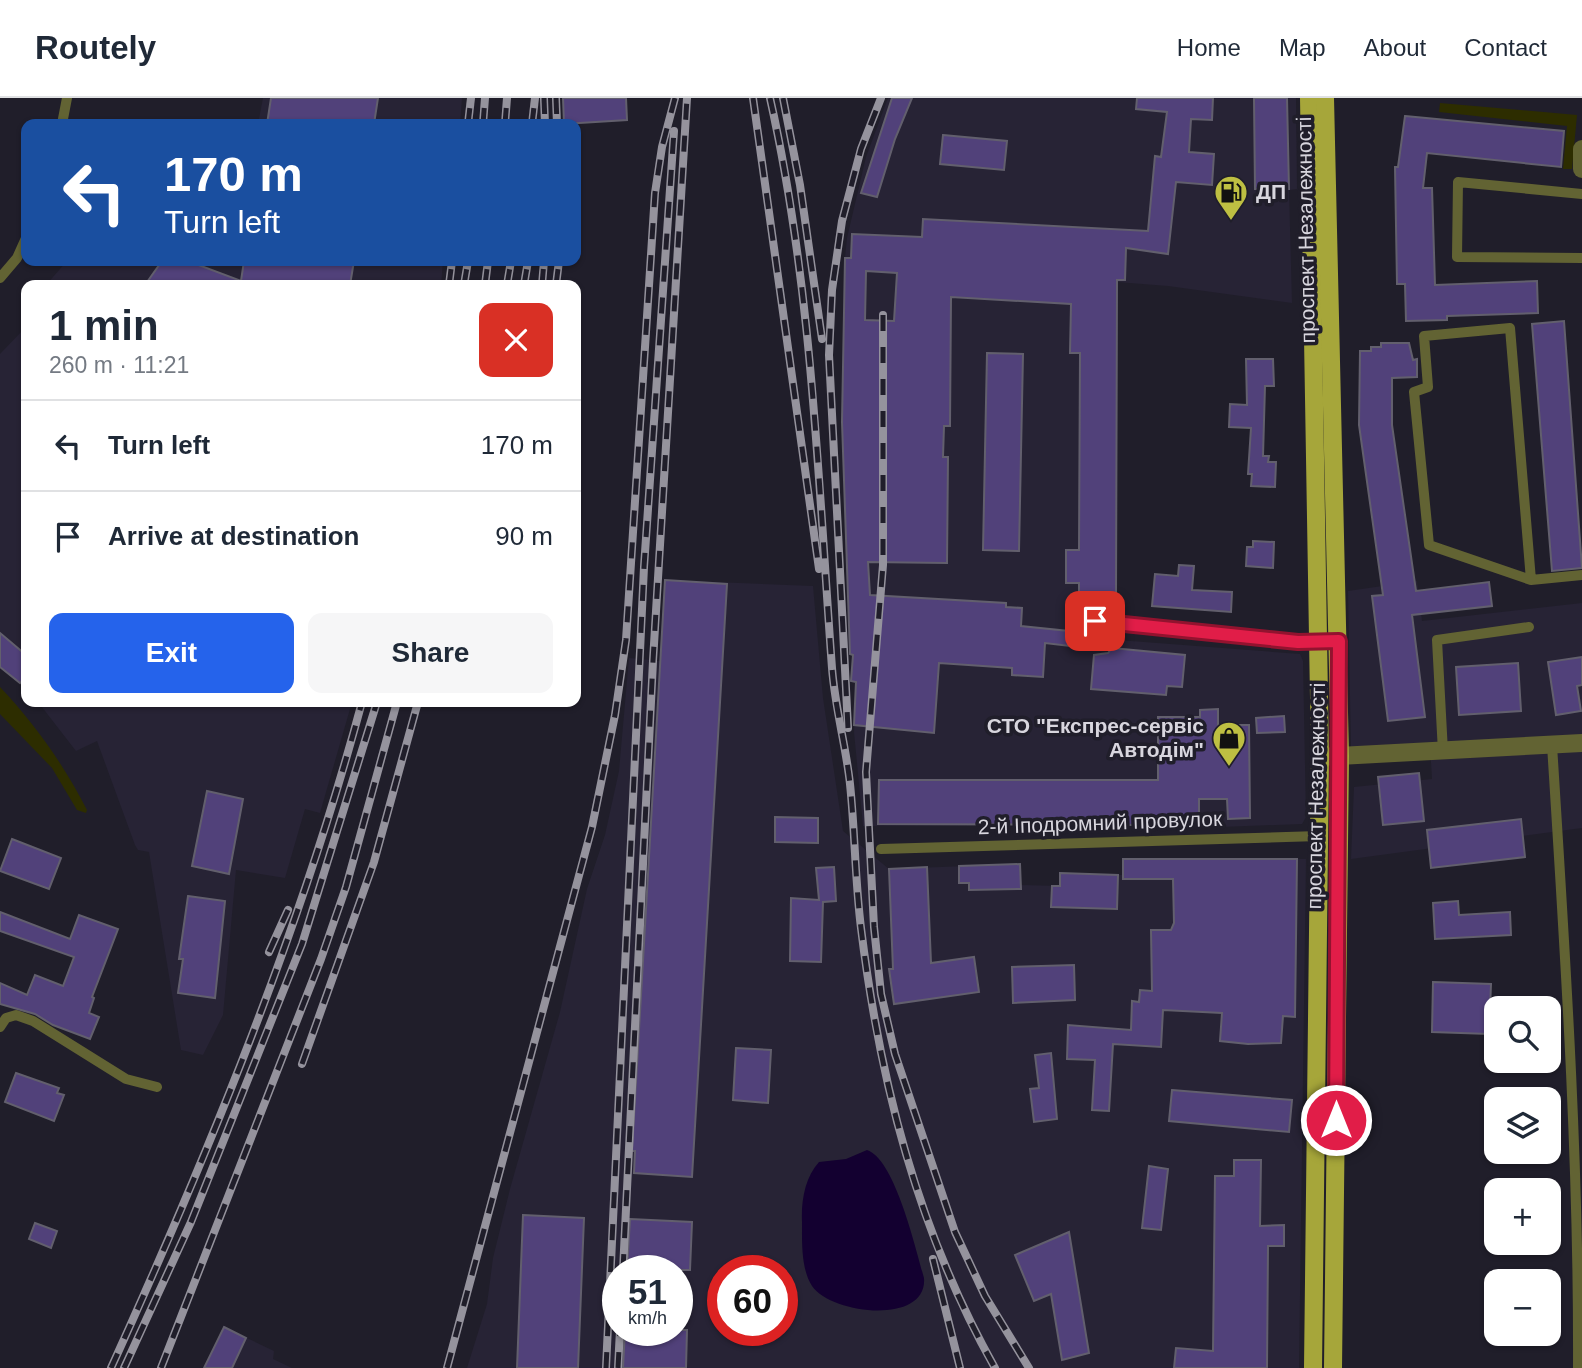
<!DOCTYPE html>
<html lang="en">
<head>
<meta charset="utf-8">
<style>
  body { margin:0; font-family:Arial,sans-serif; background:#f6f6f7; color:#1f2937; height:100vh; display:flex; flex-direction:column; font-size:26px; white-space:nowrap }
  * { box-sizing:border-box; margin:0 }
  p { font-size:23px; color:#747a83 }
  .icon { flex:none; width:38px; height:38px; fill:none; stroke:currentColor; stroke-width:2; stroke-linecap:round; stroke-linejoin:round }
  .map { position:relative; flex:1; overflow:hidden }
  .details { position:absolute; left:21px; top:182px; width:560px; height:427px; display:flex; flex-direction:column; background:#fff; border-radius:14px; box-shadow:0 2px 5px #0004 }
  .details>* { flex:none }
  .top-card { position:absolute; left:21px; top:21px; width:560px; height:147px; border-radius:14px; box-shadow:0 2px 5px #0004; background:#1a4fa0; color:#fff; overflow:hidden }
  .buttons { position:absolute; left:1484px; top:898px; display:grid; gap:14px }
  .buttons a { display:grid; place-items:center; width:77px; height:77px; border-radius:14px; background:#fff; box-shadow:0 2px 5px #0004; font-size:35px }
  .speed { position:absolute; left:602px; top:1157px; display:flex; gap:14px; font-size:35px; font-weight:700; text-align:center }
  .speed>* { display:grid; place-content:center; width:91px; height:91px; border-radius:50%; background:#fff; box-shadow:0 2px 5px #0004; line-height:1 }
  .speed small { font-size:18px; font-weight:400 }
  .speed .limit { border:10px solid #d22; background:#fff; color:#111 }
  .pin { position:absolute; display:grid; place-items:center; width:60px; height:60px; color:#fff; margin:-30px; border-radius:14px; box-shadow:0 4px 10px #0006 }
  .me { position:absolute; width:77px; margin:-38px; rotate:0deg; stroke-linejoin:round; filter:drop-shadow(0 0 5px #0008) }
  .turn { display:flex; align-items:center; gap:24px; height:147px; padding:0 28px; font-size:32px }
  .turn .icon { width:91px; height:91px; stroke-width:2.5 }
  .turn b { display:block; font-size:49px; line-height:60px }
  .round { display:grid; place-items:center; flex:none; width:74px; height:74px; border-radius:14px; background:#f6f6f7 }
  .summary { display:flex; align-items:center; justify-content:space-between; height:119px; padding:0 28px }
  h1 { font-size:42px; font-weight:600; line-height:52px }
  .action { display:flex; gap:14px; margin-top:auto; padding:14px 28px }
  .action a { flex:1; height:80px; border-radius:14px; background:#2563eb; color:#fff; font-size:28px; font-weight:600; line-height:80px; text-align:center }
  .action a+a { background:#f6f6f7; color:#1f2937 }
  ul { padding:0; list-style:none }
  li { display:flex; align-items:center; gap:21px; height:91px; padding:0 28px; border-top:2px solid #e0e1e3 }
  li div { flex:1 }
  li b { display:block; font-size:26px }
  li em { font-style:normal }
  header { display:flex; align-items:center; gap:42px; box-sizing:border-box; height:98px; padding:0 35px; background:#fff; border-bottom:2px solid #e0e1e3 }
  header strong { font-size:33px }
  nav { display:flex; gap:38px; margin-inline-start:auto; font-size:24px }
  .map>svg:first-child { display:block }
</style>
</head>
<body>
<header>
<strong>Routely</strong>
<nav><a>Home</a><a>Map</a><a>About</a><a>Contact</a></nav>
</header>
<div class="map">
<svg width="1582" height="1270" viewBox="0 0 1582 1270">
  <rect width="100%" height="100%" fill="#201e2a"/>
  <!-- built -->
  <g fill="#272335" fill-rule="evenodd">
    <path d="M263 0H462L460 26H258Z"/>
    <path d="M888 0H1296L1297 91 1289 92 1292 205 1168 188 1117 184 1079 502 1069 533 1076 543 1096 549 1118 542 1300 556 1303 563 1306 719 1302 726 1195 730 1139 727 863 728 854 634 856 584 851 583 853 557 850 556 842 324 845 160 847 140 866 59Z"/>
    <path d="M67 163H443L441 187H46Z"/>
    <path d="M26 229V588L0 566V256Z"/>
    <path d="M665 482 813 488 823 600 843 733 889 771 1020 766 1021 787 1060 788 1061 775 1122 777 1123 761H1306L1299 1270H467L487 1206 493 1160 510 1091 560 914 587 791 605 737 619 673 629 560 660 563ZM618 1172H677V1232H618ZM723 1172H782V1232H723Z"/>
    <path d="M1417 483 1422 523 1582 505V730L1351 761 1354 689 1432 681 1430 648 1351 650 1348 493Z"/>
    <path d="M38 604H352L320 715 305 711 285 780 236 772 223 917 203 957 181 952 149 754 138 752 135 747 97 643 76 653Z"/>
    <path d="M224 1229 274 1253 273 1261 292 1270H204Z"/>
  </g>
  <!-- green -->
  <g fill="#2d2d00">
    <path d="M1440 5 1577 17 1572 71H1563L1567 28 1439 14Z"/>
    <path d="M0 589C35 626 64 667 87 712L86 715 77 712 52 670 0 616Z"/>
  </g>
  <!-- water -->
  <path fill="#130030" d="M867 1052C895 1061 916 1152 924 1180 928 1227 832 1217 812 1188 801 1171 802 1144 802 1124 801 1103 805 1079 819 1064L846 1061Z"/>
  <!-- building -->
  <g fill="#51417a" stroke="#625f6d" stroke-width="2" fill-rule="evenodd">
    <path d="M271 0H378L374 26H267Z"/>
    <path d="M563 0H626L627 22 564 26Z"/>
    <path d="M892 0H912L895 41 877 99 861 95Z"/>
    <path d="M1137 0H1213L1212 22 1191 21 1189 54 1214 56 1212 87 1176 84 1168 156 1126 150 1125 182H1117L1116 502H1079V485H1066V452H1079L1080 255H1070L1071 206 951 199 950 328H944L943 359H948L947 465 868 464 870 497 1006 505V509L1022 510 1021 528 1069 533 1079 549 1045 545 1043 579 1012 577V570L939 565 934 635 854 627 856 584 851 583 853 557 850 556 842 324 845 160H851L852 136 922 139 923 121 1148 133 1155 58 1161 59 1167 14 1136 11ZM866 173 897 175 894 223 865 222Z"/>
    <path d="M1254 0H1287L1289 91H1255Z"/>
    <path d="M1405 18 1564 33 1561 69 1427 55 1423 90H1432L1435 187 1537 183 1538 215 1447 218V222L1406 223 1405 186H1397L1395 69H1398Z"/>
    <path d="M943 37 1007 43 1004 72 940 66Z"/>
    <path d="M162 163H188L241 183 244 163H354L350 187H145Z"/>
    <path d="M1564 223 1582 470 1552 473 1532 226Z"/>
    <path d="M1381 245H1409L1413 262 1417 261V279L1392 280V327L1416 493 1489 484 1492 508 1412 517 1425 619 1388 623 1372 498 1383 497 1359 327 1360 253H1371V249H1381Z"/>
    <path d="M987 255 1023 256 1019 453 983 452Z"/>
    <path d="M1246 261H1273L1274 288H1265L1263 358H1269L1268 364H1276L1275 389 1251 388 1252 376H1248L1251 330 1229 329 1230 306 1247 307Z"/>
    <path d="M1253 443 1274 444 1273 470 1246 468 1247 449H1253Z"/>
    <path d="M1179 467 1194 468 1192 492 1232 494 1231 514 1152 508 1155 476 1178 478Z"/>
    <path d="M665 482 727 486 692 1079 634 1075 635 1053H632Z"/>
    <path d="M0 535 26 557V577L20 585 0 569Z"/>
    <path d="M1112 550 1185 557 1182 589 1167 588 1166 597 1091 591 1094 557 1108 555Z"/>
    <path d="M1582 559V587L1577 588 1581 613 1556 617 1548 564Z"/>
    <path d="M1518 565 1521 613 1459 617 1456 569Z"/>
    <path d="M1218 611V627H1249L1250 720 1228 721 1227 701H1199V722H1139V727L878 726 879 682H1158V619H1200V612Z"/>
    <path d="M1284 618 1285 634 1257 635 1256 620Z"/>
    <path d="M1419 675 1424 723 1383 727 1378 679Z"/>
    <path d="M207 693 243 701 229 776 192 768Z"/>
    <path d="M775 719 818 720V745L775 744Z"/>
    <path d="M1521 721 1525 759 1431 770 1427 732Z"/>
    <path d="M12 741 61 760 49 791 0 773Z"/>
    <path d="M1123 761H1297L1295 919 1283 918 1281 945 1248 946 1220 943 1222 915 1163 912 1161 949 1113 946 1109 1013 1092 1012 1095 962 1067 961 1068 927 1131 932 1132 903 1139 904 1140 892 1152 893 1151 832H1171L1174 825 1173 781H1123Z"/>
    <path d="M1020 766 1021 791 969 792V785H959V768Z"/>
    <path d="M834 769 836 803 823 804 821 864 790 863 791 800 819 802 816 770Z"/>
    <path d="M927 769 931 865 974 859 979 894 894 906 889 871H893L889 771Z"/>
    <path d="M1060 775 1118 777 1117 811 1051 809 1052 788H1060Z"/>
    <path d="M188 798 225 803 215 900 178 895 183 861H179Z"/>
    <path d="M1458 803 1459 817 1510 814 1511 837 1435 841 1433 805Z"/>
    <path d="M0 814 70 841 79 817 118 831 92 899 94 900 89 915 99 919 90 941 53 927 35 916 0 906V885L27 897 35 877 63 888 74 859 0 833Z"/>
    <path d="M1074 867 1075 902 1013 905 1012 869Z"/>
    <path d="M1433 884 1491 886 1489 936 1432 934Z"/>
    <path d="M736 950 771 952 768 1005 733 1002Z"/>
    <path d="M1051 955 1057 1021 1034 1024 1030 991 1039 990 1035 957Z"/>
    <path d="M16 975 59 990 57 995 64 997 54 1023 5 1004Z"/>
    <path d="M1172 992 1292 1002 1289 1034 1169 1023Z"/>
    <path d="M1234 1062H1261L1260 1128 1284 1127V1148H1268L1267 1270H1174L1176 1250 1213 1253 1215 1078H1234Z"/>
    <path d="M1149 1068 1168 1071 1161 1132 1142 1130Z"/>
    <path d="M523 1117 584 1120 578 1270H517Z"/>
    <path d="M630 1121 692 1124 690 1172H627Z"/>
    <path d="M35 1125 57 1133 51 1150 29 1141Z"/>
    <path d="M1069 1134 1089 1255 1062 1262 1051 1196 1034 1203 1015 1157Z"/>
    <path d="M224 1229 246 1240 232 1270H204Z"/>
    <path d="M625 1232H687L686 1270H623Z"/>
  </g>
  <g fill="none" stroke-linecap="round" stroke-linejoin="round">
    <!-- lane -->
    <g stroke="#626333" stroke-width="10">
      <path d="M62 26 67 0"/>
      <path d="M1582 96 1458 84 1457 159 1582 160"/>
      <path d="M0 180 17 160 26 140"/>
      <path d="M1531 482 1510 230 1424 238 1428 289 1414 294 1429 447 1531 482 1582 477"/>
      <path d="M1073 521 1298 544 1339 543"/>
      <path d="M1086 546 1095 523"/>
      <path d="M1552 647C1565 854 1579 1062 1578 1270"/>
      <path d="M1443 654 1437 542 1529 529"/>
      <path d="M881 751 1319 738"/>
      <path d="M0 929 6 920 16 917 33 923 126 981 157 989"/>
    </g>
    <!-- street -->
    <g stroke="#626333" stroke-width="18">
      <path d="M1582 51V71"/>
      <path d="M1320 659 1582 645"/>
    </g>
    <!-- primary -->
    <g stroke="#a6a63a" stroke-width="18">
      <path d="M1309 0 1320 659 1313 1270"/>
      <path d="M1325 0 1340 658 1333 1270"/>
    </g>
    <defs>
      <g id="rail">
        <path d="M544 0 545 26"/>
        <path d="M556 0 557 26"/>
        <path d="M753 0 819 471"/>
        <path d="M770 0C812 187 818 380 832 570 835 610 846 648 850 686 855 734 855 782 861 830 880 985 918 1133 995 1270"/>
        <path d="M783 0 800 87 822 241"/>
        <path d="M468 26 471 0"/>
        <path d="M483 26 485 0"/>
        <path d="M505 26 507 0"/>
        <path d="M532 26 535 0"/>
        <path d="M449 187 452 163"/>
        <path d="M464 187 468 163"/>
        <path d="M485 187 488 163"/>
        <path d="M507 187 511 163"/>
        <path d="M524 187 528 163"/>
        <path d="M542 187 544 163"/>
        <path d="M556 187 559 163"/>
        <path d="M883 217V467L866 674 874 829 881 896 895 956 955 1134 985 1198 1029 1270"/>
        <path d="M848 630 829 257 832 192 842 123 861 51 881 0"/>
        <path d="M269 854 288 812"/>
        <path d="M302 966 374 764 418 604"/>
        <path d="M933 1161 960 1270"/>
        <path d="M623 1172 653 563 687 0"/>
        <path d="M111 1270C209 1054 300 834 362 604"/>
        <path d="M124 1270 191 1124 302 846 377 604"/>
        <path d="M161 1270 321 861 346 789 397 604"/>
        <path d="M447 1270 592 729 615 617 626 542 655 95 662 49 675 0"/>
        <path d="M606 1270 644 469 674 33"/>
        <path d="M618 1270 620 1232"/>
      </g>
    </defs>
    <!-- rail casing -->
    <use href="#rail" stroke="#95939d" stroke-width="8"/>
    <!-- rail -->
    <use href="#rail" stroke="#201e2a" stroke-width="5" stroke-dasharray="16" stroke-linecap="butt"/>
  </g>
  <g fill="none" stroke-linecap="round" stroke-linejoin="round">
    <defs>
      <path id="route" d="M1095 523 1298 544 1339 543 1336 1022"/>
    </defs>
    <!-- route casing -->
    <use href="#route" stroke="#92132f" stroke-width="18"/>
    <!-- route -->
    <use href="#route" stroke="#e11d48" stroke-width="12"/>
  </g>
  <!-- icons -->
  <defs>
    <symbol id="fuel-pin" viewBox="-11 -11 22 30"><path d="M0 17L-7.5 6A9.5 9.5 0 1 1 7.5 6Z" fill="#bebf42" stroke="#201e2a"/><path d="M-5.5-6h7V0h2V4h1.3V-2.5L3-4.5l.8-.8L6-3V5H2.5V1h-1V6h-7ZM-4.2-4.7v3.2H.2V-4.7Z" fill="#111"/></symbol>
    <symbol id="shop-pin" viewBox="-11 -11 22 30"><path d="M0 17L-7.5 6A9.5 9.5 0 1 1 7.5 6Z" fill="#bebf42" stroke="#201e2a"/><path d="M-5-2.5h2.3a2.7 3.5 0 0 1 5.4 0H5L5.5 6h-11ZM-1.5-2.5h3a1.5 2.3 0 0 0-3 0Z" fill="#111"/></symbol>
  </defs>
  <g fill-rule="evenodd">
    <use href="#fuel-pin" x="1212" y="75" width="38" height="52"/>
    <use href="#shop-pin" x="1210" y="621" width="38" height="52"/>
  </g>
  <g text-anchor="middle" stroke-width="7" stroke-linejoin="round" paint-order="stroke">
    <!-- poi labels -->
    <g font-size="21" font-weight="bold" fill="#d8d6de" stroke="#201e2a" text-anchor="start">
      <text x="1256" y="101">ДП</text>
      <text x="1204" y="635" text-anchor="end">СТО "Експрес-сервіс<tspan x="1204" dy="24">Автодім"</tspan></text>
    </g>
    <!-- street labels -->
    <g font-size="21" fill="#d8d6de" stroke="#201e2a">
      <text transform="translate(1306 132) rotate(-91)" y="7">проспект Незалежності</text>
      <text transform="translate(1316 698) rotate(-89)" y="7">проспект Незалежності</text>
      <text transform="translate(1100 725) rotate(-2)" y="7">2-й Іподромний провулок</text>
    </g>
  </g>
</svg>
<div class="buttons">
<a><svg class="icon" aria-label="search" viewBox="0 0 24 24"><circle cx="10" cy="10" r="6"/><path d="M15 15l6 6"/></svg></a>
<a><svg class="icon" aria-label="layers" viewBox="0 0 24 24"><path d="M12 4l9 5-9 5-9-5zM3 14l9 5 9-5"/></svg></a>
<a>+</a>
<a>−</a>
</div>
<div class="speed"><div>51<small>km/h</small></div><div class="limit">60</div></div>
<div class="pin" style="left:1095px;top:523px;background:#d93025"><svg class="icon" aria-label="arrive" viewBox="0 0 24 24"><path d="M6 21V4h12l-3 4 3 4H6"/></svg></div>
<svg class="me" style="left:1336px;top:1022px" viewBox="-20 -20 40 40"><circle r="17" fill="#e11d48" stroke="#fff" stroke-width="3"/><path d="M0-11L8 9 0 5-8 9z" fill="#fff"/></svg>
<div class="top-card">
<div class="turn"><svg class="icon" aria-label="left" viewBox="0 0 24 24"><path d="M17 20v-9H6M10 6l-5 5 5 5"/></svg><div><b>170 m</b>Turn left</div></div>
</div>
<section class="details">
<div class="summary"><div><h1>1 min</h1><p>260 m · 11:21</p></div><a class="round" style="background:#d93025;color:#fff"><svg class="icon" aria-label="close" viewBox="0 0 24 24"><path d="M6 6l12 12M18 6L6 18"/></svg></a></div>
<ul>
<li><svg class="icon" aria-label="left" viewBox="0 0 24 24"><path d="M17 20v-9H6M10 6l-5 5 5 5"/></svg><div><b>Turn left</b></div><em>170 m</em></li>
<li><svg class="icon" aria-label="arrive" viewBox="0 0 24 24"><path d="M6 21V4h12l-3 4 3 4H6"/></svg><div><b>Arrive at destination</b></div><em>90 m</em></li>
</ul>
<div class="action"><a>Exit</a><a>Share</a></div>
</section>
</div>
</body>
</html>
